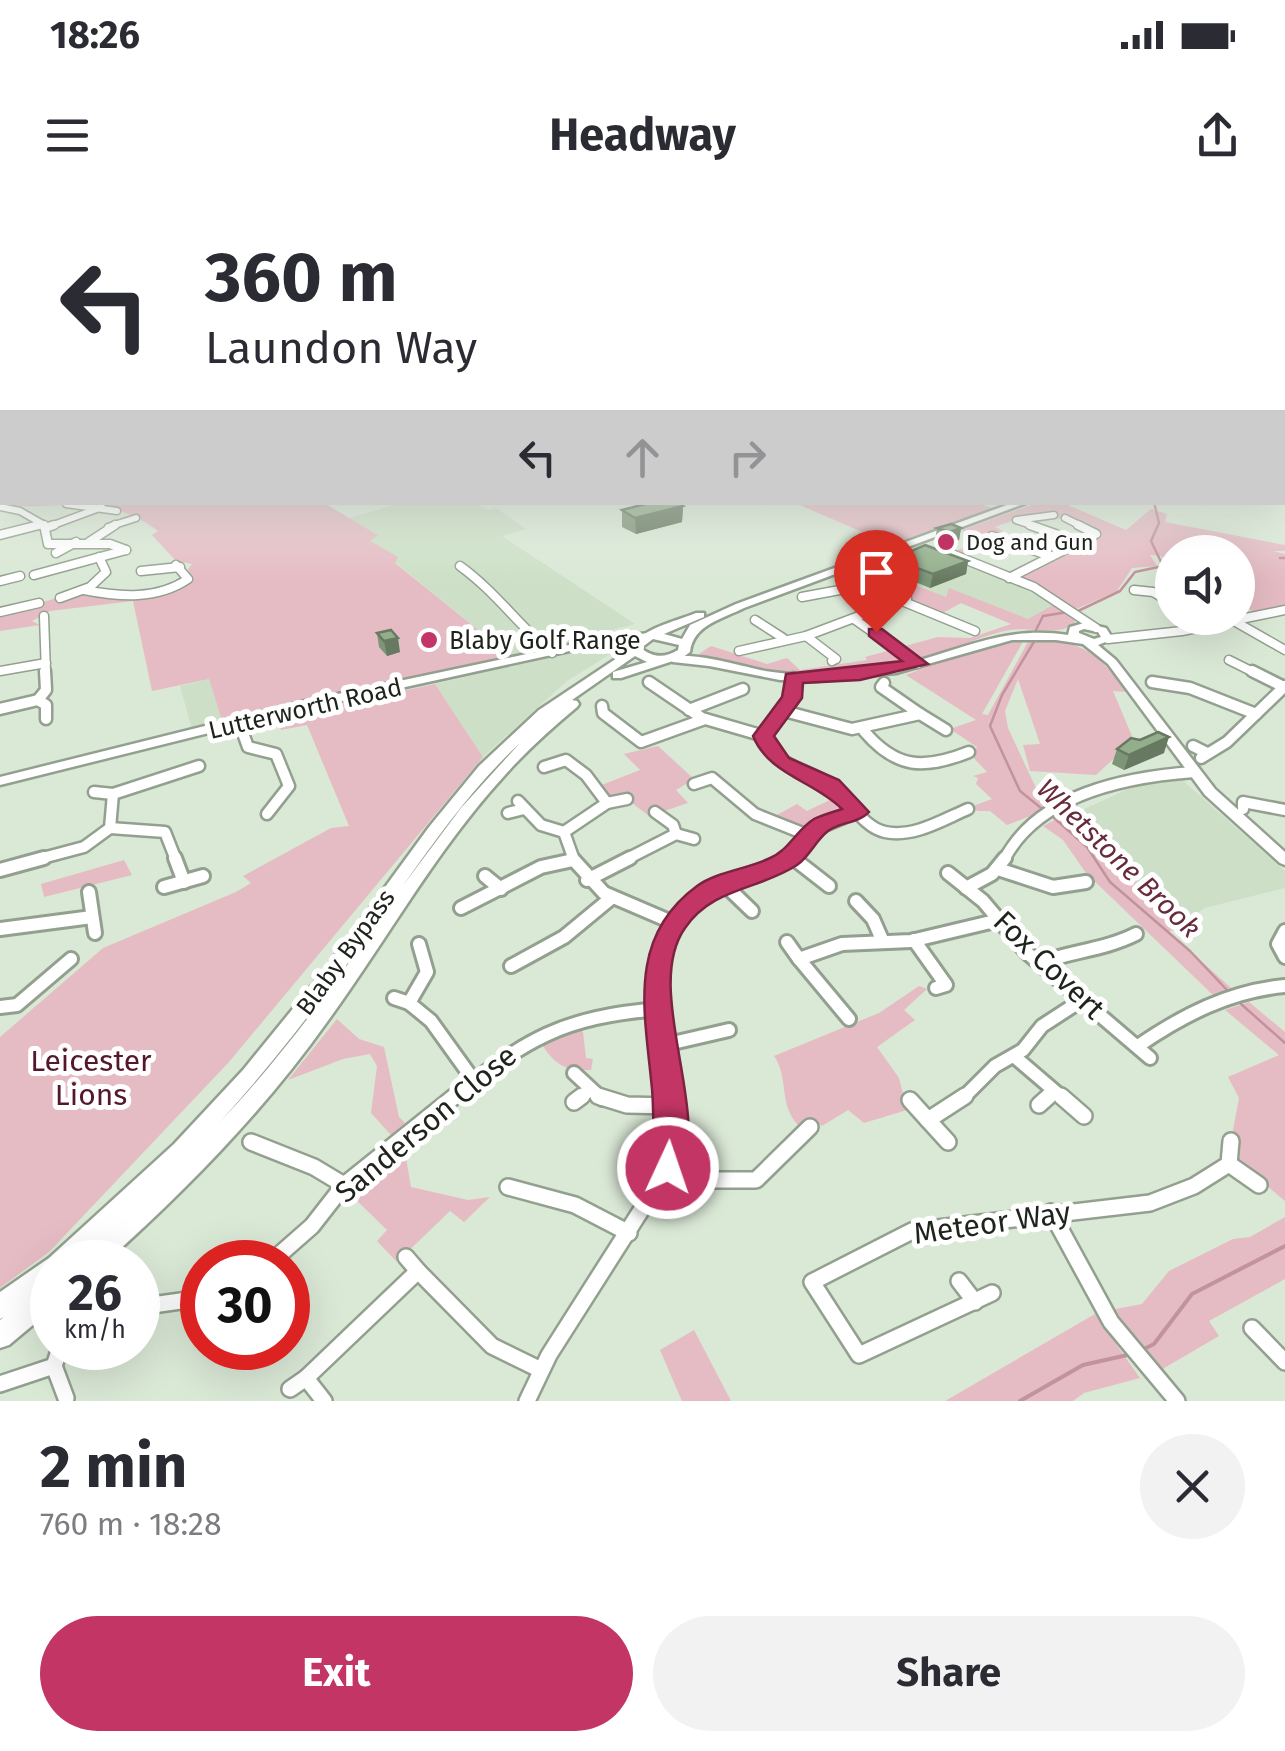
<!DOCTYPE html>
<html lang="en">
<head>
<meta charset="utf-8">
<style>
  body { margin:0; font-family:"Fira Sans",sans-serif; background:#f2f2f3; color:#2b2b33; height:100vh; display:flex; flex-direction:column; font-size:38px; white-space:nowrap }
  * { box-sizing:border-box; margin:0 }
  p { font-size:32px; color:#7c7c81 }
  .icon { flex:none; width:55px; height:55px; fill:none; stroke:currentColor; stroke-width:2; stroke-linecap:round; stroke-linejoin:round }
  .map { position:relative; height:1201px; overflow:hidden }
  .drawer { display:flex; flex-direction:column; background:#fff; flex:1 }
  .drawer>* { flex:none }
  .guide { position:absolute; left:0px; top:0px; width:1285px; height:305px; box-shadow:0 10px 40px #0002; background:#fff; color:#2b2b33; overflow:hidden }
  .tools { position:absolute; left:1155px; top:335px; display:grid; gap:20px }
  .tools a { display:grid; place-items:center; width:100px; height:100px; border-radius:50%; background:#fff; box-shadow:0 10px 40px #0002; font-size:50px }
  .speed { position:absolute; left:30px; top:1040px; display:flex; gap:20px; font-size:50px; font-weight:700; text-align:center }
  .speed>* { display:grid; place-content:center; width:130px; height:130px; border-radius:50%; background:#fff; box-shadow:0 10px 40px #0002; line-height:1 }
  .speed small { font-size:25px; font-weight:400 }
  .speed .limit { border:15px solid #d22; background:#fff; color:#111 }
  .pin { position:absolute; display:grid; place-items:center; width:85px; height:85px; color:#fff; margin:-102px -42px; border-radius:50% 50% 50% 0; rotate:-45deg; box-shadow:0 0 10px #0007 }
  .pin .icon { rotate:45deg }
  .me { position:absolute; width:110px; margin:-55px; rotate:3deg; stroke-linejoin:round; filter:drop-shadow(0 0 8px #0008) }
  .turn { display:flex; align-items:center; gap:35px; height:210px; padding:0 40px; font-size:45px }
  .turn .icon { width:130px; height:130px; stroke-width:2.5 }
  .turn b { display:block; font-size:70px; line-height:85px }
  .lanes { display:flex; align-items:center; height:95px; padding:0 40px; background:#0003; justify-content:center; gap:50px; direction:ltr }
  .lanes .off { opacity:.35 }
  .round { display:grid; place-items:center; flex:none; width:105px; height:105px; border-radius:52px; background:#f2f2f3 }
  .headline { display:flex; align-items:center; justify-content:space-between; height:170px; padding:0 40px }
  h1 { font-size:60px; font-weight:700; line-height:75px }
  .button { display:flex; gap:20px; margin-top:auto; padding:20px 40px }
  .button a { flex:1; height:115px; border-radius:60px; background:#c23564; color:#fff; font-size:40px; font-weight:700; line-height:115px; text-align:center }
  .button a+a { background:#f2f2f3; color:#2b2b33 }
  .status { display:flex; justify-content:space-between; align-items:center; height:70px; padding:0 50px; background:#fff; direction:ltr }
  .status svg { height:28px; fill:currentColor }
  header { display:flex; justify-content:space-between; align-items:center; height:130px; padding:0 40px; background:#fff; font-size:45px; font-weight:700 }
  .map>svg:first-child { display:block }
</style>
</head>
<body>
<div class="status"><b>18:26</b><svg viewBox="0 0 49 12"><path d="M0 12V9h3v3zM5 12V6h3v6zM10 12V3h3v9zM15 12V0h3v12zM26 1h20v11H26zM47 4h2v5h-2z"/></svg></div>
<header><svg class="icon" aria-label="menu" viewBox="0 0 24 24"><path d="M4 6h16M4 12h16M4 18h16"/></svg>Headway<svg class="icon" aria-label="share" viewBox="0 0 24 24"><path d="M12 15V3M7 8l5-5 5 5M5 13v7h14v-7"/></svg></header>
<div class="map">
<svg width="1285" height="1201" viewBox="0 0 1285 1201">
  <rect width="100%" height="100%" fill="#dae8d6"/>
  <!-- built -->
  <g fill="#cde0c7">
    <path d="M402 303H475L487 310 496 308 526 329 502 336 635 424 512 457 395 362 397 357 369 341 377 334 349 318Z"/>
    <path d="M934 353 956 358 1058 405 1033 419 1013 424 887 374Z"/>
    <path d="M596 447 612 453 567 481 483 557 435 484Z"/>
    <path d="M209 479 222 521 192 529 180 486Z"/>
    <path d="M1181 579 1285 671V688L1205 708 1179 725 1069 616 1141 583Z"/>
  </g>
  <!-- green -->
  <g fill="#e6bcc4">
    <path d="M2 297V302L324 303 378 335 370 341 398 357 395 363 512 457 222 521 209 479 152 491 133 401 50 411 32 421 40 425 0 431V413C27 408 57 396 85 393 121 390 163 407 192 379L188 369 192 364 176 361 152 335 158 331C103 290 61 311 0 305Z"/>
    <path d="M977 302 994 309 890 344 795 303Z"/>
    <path d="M1037 303H1063L1126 330 1151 309 1167 314 1165 322 1285 345V351H1273L1285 354V410L1260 415 1238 403V352H1172V366L1161 356 1150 355 1157 366 1132 368 1117 391 1074 410 1018 378 1099 335C1051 313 1044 308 995 327L1003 331 983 338 986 344 960 355 952 352 977 343 976 337 962 330Z"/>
    <path d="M915 385 946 397 949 388 1028 419 1055 404 1073 415 1075 422C1060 438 1031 426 1010 430 979 435 947 454 917 464 858 483 754 484 699 454L711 446 767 464 787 458 800 470 867 460 865 457 938 437 970 438 1011 424 961 403 941 414 909 405 902 390Z"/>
    <path d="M1025 438 982 514 988 515 1030 438C1083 442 1095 450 1128 492L1113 491 1137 548 1121 552 1096 575 1030 571 1023 545 1040 544 1018 479 1005 511 1008 528 1043 603 1051 608 1007 625 990 611H977L973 606 992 599 976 584 978 578 973 576 987 572 971 555 977 547 950 529 976 520 906 475 990 442Z"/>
    <path d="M435 484 483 557 229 862 49 1052 0 1088V837L103 748 236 692 251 683 243 676 331 628 349 626 307 525 281 530 277 518Z"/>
    <path d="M658 546 694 579 676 590 688 603 649 616 627 599 607 603 594 588 640 570 624 554Z"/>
    <path d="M806 577 817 578 858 612 810 636 768 620 797 604 807 611 832 599Z"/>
    <path d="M1066 614 1179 725 1169 732 1231 788 1213 795 1086 673 1063 640 1043 626Z"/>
    <path d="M124 660 132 675 44 697 41 684Z"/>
    <path d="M919 786 927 789 904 810 915 820 877 847 899 878 907 910 864 923 848 910 822 926 811 918 801 928C777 906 790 879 774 856L879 813Z"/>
    <path d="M1249 802 1285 832V1001L1236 960 1231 941 1239 898 1228 877 1279 855 1225 810Z"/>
    <path d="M337 819 359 839 384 847 399 917 405 923 392 936 371 913 377 866 370 854 343 859 288 880Z"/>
    <path d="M576 825 583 832 586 858 593 859 591 870C563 871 554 864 539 840Z"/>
    <path d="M397 949 406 958 411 987 468 1000 490 997 464 1022 450 1011 397 1062 377 1041 387 1030 346 990Z"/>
    <path d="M1285 1017V1079L1209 1121 1219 1136 1154 1174 1105 1111 1142 1104 1169 1071 1233 1039 1250 1037Z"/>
    <path d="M1095 1114 1140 1178 1084 1193 1073 1201H945Z"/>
    <path d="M694 1130 731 1201H682L660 1150Z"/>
  </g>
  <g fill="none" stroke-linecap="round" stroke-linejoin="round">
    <!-- stream-far1 -->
    <g stroke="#c2939c" stroke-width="2.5">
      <path d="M1280 358H1285"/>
      <path d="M1078 411 1120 391 1135 372 1163 366 1151 341 1159 323 1154 302"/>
      <path d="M1036 430 1043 416 1068 412"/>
      <path d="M1035 440 1002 495 990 526 1020 591 1046 612"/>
      <path d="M1053 617 1087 647 1110 682 1190 751 1227 790"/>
      <path d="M1241 804 1285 843"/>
    </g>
    <!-- stream -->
    <g stroke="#c2939c" stroke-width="4">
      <path d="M1144 1149 1154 1144 1192 1094 1285 1046"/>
      <path d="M1020 1201 1083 1165 1132 1154"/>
    </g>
    <defs>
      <g id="street-far4">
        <path d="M66 304 117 311"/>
        <path d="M0 307 20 311 48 327"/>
        <path d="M1065 318 1083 327"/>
        <path d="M29 327 42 324"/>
        <path d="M48 327 102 307"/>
        <path d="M108 327 136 318"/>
        <path d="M1037 327 1016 320 1054 315"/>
      </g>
      <g id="street-far3">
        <path d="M44 325 48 344H110L126 350"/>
        <path d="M1030 325 1078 342"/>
        <path d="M48 327 54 325"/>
        <path d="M0 335 39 325"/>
        <path d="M992 336 1050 356"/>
        <path d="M89 342 115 325"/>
        <path d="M942 350 1034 387 1096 428"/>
        <path d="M56 353 76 342"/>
        <path d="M460 366C496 392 518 425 552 453"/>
        <path d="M141 371 180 367"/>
        <path d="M34 375 126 350"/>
        <path d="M1009 378 1096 334 1078 325"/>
        <path d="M0 381 20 376"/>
        <path d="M84 390C120 397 157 400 188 379L176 365"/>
        <path d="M1134 390 1153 392 1172 403"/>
        <path d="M802 397 845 389 886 406"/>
        <path d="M60 398 90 387 106 372 99 357"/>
        <path d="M902 401 975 431"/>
        <path d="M0 412 39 403"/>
        <path d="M44 416 46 474"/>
        <path d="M1189 418 1202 427"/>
        <path d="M854 419 918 464"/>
        <path d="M755 420 783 438"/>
        <path d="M1234 421 1285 450"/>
        <path d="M806 436 836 459 832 461"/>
        <path d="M1108 439 1182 431 1285 410"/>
        <path d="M739 451 806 436 907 398"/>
        <path d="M1229 460 1257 474"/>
        <path d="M0 471 46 463"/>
      </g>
      <g id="street-far2">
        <path d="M45 471 46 490 38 500 46 505V519"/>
        <path d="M1252 471 1284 487"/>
        <path d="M793 478 792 498 764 536C776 569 806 567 832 586 850 599 862 627 885 632 914 638 942 620 968 609"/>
        <path d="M649 482 702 518 764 536"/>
        <path d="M1152 482 1190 488 1256 514"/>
        <path d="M602 506 603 513 641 542 705 519"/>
        <path d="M0 509 38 500"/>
        <path d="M689 510 743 489"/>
        <path d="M784 511 852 529 920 514 881 487 884 483"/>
        <path d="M920 514 946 530"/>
        <path d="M239 522 248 547 276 554 289 586 267 614"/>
        <path d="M864 531C896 569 924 570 969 552"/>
        <path d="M1193 546 1207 553"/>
        <path d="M1201 558 1227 542 1285 486"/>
        <path d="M544 567 566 560 586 575 607 603"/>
        <path d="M694 584 712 578 755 614 810 636"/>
        <path d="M94 592 113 594"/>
        <path d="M518 601 541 625 564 632"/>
        <path d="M1243 609V602L1285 610"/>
        <path d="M508 613 524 609"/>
        <path d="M110 628 165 632 176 660"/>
        <path d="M676 634 694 639"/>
        <path d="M792 657 796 660"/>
        <path d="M35 660 84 647 110 628 113 594 199 566"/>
        <path d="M574 660 564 632 607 603 627 599"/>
        <path d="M625 660 676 634 673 625 655 612"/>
        <path d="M785 660 824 626 858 612"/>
        <path d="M1004 660C1038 594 1125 577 1194 572"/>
      </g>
      <g id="street-far1">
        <path d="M175 658 184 682"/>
        <path d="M572 658 604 693 674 723"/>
        <path d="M793 658 829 686"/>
        <path d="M0 670 44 658"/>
        <path d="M1001 670 1053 687 1086 682"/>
        <path d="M948 673 983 701 1026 752 1150 858"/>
        <path d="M485 676 501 689"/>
        <path d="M587 680 630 658"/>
        <path d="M723 683 752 711"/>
        <path d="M164 687 203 676"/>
        <path d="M966 688 992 674 1005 658"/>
        <path d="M89 692 95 733"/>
        <path d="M856 701 873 719 883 742"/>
        <path d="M461 708 541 667 573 660"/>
        <path d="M0 729 92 717"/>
        <path d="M1285 731 1278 744 1285 757"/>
        <path d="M914 740 946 785 936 788"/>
        <path d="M787 742 799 759"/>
        <path d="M419 744 427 772 409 803 431 821 472 878"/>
        <path d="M1039 763C1072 751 1104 750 1136 734"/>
        <path d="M511 766 564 737 610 699"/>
        <path d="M394 798 409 803"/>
        <path d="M0 807 17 805 71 759"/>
        <path d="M849 819 799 759 842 744 911 741 999 720"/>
        <path d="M664 845 729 830"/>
        <path d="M1138 846C1183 815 1230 791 1285 786"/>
        <path d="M1015 857 1064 899"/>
        <path d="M574 873 602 899"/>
        <path d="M451 899C526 839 562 817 659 809"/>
        <path d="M579 899 586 893"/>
        <path d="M670 899C663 829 635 733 710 690 735 675 765 673 789 658"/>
        <path d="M962 899 995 866 1023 850 1042 826 1082 800"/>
        <path d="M1046 899 1054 892"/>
      </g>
      <g id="street">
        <path d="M598 896 627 905 669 906"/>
        <path d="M1061 896 1084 916"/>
        <path d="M910 900 928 920 965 896"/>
        <path d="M574 902 582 896"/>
        <path d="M1039 905 1049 896"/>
        <path d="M928 920 948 942"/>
        <path d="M251 942 314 967 344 985"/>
        <path d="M1229 964 1259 985"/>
        <path d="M668 968 710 980H756L810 927"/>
        <path d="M508 987 575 1005 629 1033"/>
        <path d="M1051 1012 1111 1122 1177 1201"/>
        <path d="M406 1057 418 1071"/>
        <path d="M271 1062 312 1026 344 985 455 896"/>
        <path d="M959 1081 975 1102"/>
        <path d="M992 1093 859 1155 812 1082 912 1031 1150 1003 1194 986 1229 964 1231 941"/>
        <path d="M138 1107 202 1098"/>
        <path d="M1252 1128 1285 1162"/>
        <path d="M54 1166 66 1198"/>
        <path d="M0 1184 54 1166 60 1148"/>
        <path d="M290 1189 306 1178"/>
        <path d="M324 1201 306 1178 418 1071 492 1146 541 1170"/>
        <path d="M527 1201 549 1155 668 968 674 943 670 896"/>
      </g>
      <g id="secondary">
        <rect x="1282" y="211" width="3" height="4"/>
        <path d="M0 291H2V296L0 297Z"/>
        <path d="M1084 423 1106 428 1113 439 1098 445 1116 460 1215 589 1285 652V665L1280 663 1205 595 1108 464 1083 444 1056 440H1012L896 473 816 481 780 480 709 466 673 462 667 459C687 449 741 466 765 471 780 473 795 475 811 475 841 474 873 472 903 465 960 450 1006 425 1068 435L1070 427ZM1084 429 1098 432 1101 437 1094 439 1079 433V431Z"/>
        <path d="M649 433 653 434V438L597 445 305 509 0 585V577L305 501 597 439Z"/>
      </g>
      <g id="primary">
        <rect x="1282" y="219" width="3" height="4"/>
        <path d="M1015 302H1029L744 408C722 419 693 425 690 452L682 458 621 478H613V472L647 462 635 456 572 500 577 501 579 504 577 507C552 528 527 550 505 575 436 650 387 740 327 822 264 911 187 989 106 1062H78L80 1058 75 1062H52V1109L9 1145 0 1148V1120L4 1117 0 1119V1092L49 1058 174 944 243 870 326 768 429 627 479 566 539 510 629 450C639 429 674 422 696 413H704V417L664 434 682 439 690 425 736 404ZM653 439 679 445 678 450C665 458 653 458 641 448ZM520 543 461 608 402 687C438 636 474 586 520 543ZM396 696C341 775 285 854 218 924 283 853 340 775 396 696Z"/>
      </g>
    </defs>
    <!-- street-far4 casing -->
    <use href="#street-far4" stroke="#93a08f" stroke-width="9"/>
    <!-- street-far3 casing -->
    <use href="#street-far3" stroke="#93a08f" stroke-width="11"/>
    <!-- street-far2 casing -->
    <use href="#street-far2" stroke="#93a08f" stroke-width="15"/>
    <!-- street-far1 casing -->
    <use href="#street-far1" stroke="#93a08f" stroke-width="18"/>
    <!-- street casing -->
    <use href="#street" stroke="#93a08f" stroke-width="20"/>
    <!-- secondary casing -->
    <use href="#secondary" stroke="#93a08f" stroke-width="5"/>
    <!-- primary casing -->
    <use href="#primary" stroke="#93a08f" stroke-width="5"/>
    <!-- street-far4 -->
    <use href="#street-far4" stroke="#fff" stroke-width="6"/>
    <!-- street-far3 -->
    <use href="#street-far3" stroke="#fff" stroke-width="8"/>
    <!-- street-far2 -->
    <use href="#street-far2" stroke="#fff" stroke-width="10"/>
    <!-- street-far1 -->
    <use href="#street-far1" stroke="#fff" stroke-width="12"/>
    <!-- street -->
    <use href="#street" stroke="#fff" stroke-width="15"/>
    <!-- secondary -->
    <use href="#secondary" fill="#fff" fill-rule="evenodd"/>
    <!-- primary -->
    <use href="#primary" fill="#fff" fill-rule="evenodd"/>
  </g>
  <!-- wall -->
  <g fill="#7e9678">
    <path d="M683 306 682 322 636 334 622 327V310Z"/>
    <path d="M937 328H961L959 340 948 344 935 341Z"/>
    <path d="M893 359 968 361 966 374 930 388 891 372Z"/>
    <path d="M377 433 400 452 387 456 379 447Z"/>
    <path d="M1117 549 1164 553 1124 570 1112 564Z"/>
  </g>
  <!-- shaded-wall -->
  <g fill="#677a61">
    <path d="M683 306 682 322 636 334 635 318Z"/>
    <path d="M961 328 959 340 948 344 950 332Z"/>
    <path d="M968 361 966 374 930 388 933 374Z"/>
    <path d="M398 438 400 452 387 456 384 441Z"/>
    <path d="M1169 537 1164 553 1124 570 1129 555Z"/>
  </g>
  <!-- building -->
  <g fill="#93ae8b" stroke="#677a61" stroke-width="2.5">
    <path d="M653 302H677L683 306 635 318 622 310Z"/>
    <path d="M951 324 961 328 950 332 937 328Z"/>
    <path d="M925 345 968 361 933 374 893 359Z"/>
    <path d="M391 430 398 438 384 441 377 433Z"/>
    <path d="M1158 532 1169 537 1129 555 1117 549 1131 538 1140 540Z"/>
  </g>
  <!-- sky -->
  <linearGradient id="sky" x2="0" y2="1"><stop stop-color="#99a7ca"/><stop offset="0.56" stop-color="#eef5ed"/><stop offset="1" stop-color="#eef5ed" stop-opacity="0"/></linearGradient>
  <rect width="1285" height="380" fill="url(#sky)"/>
  <!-- route -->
  <path fill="#c23564" stroke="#7e2241" stroke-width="2.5" d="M869 429H882L928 464 860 480 803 483 802 498 774 536 789 558 839 580 869 612C859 623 840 622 828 631 816 640 810 656 797 665 759 690 713 687 685 728 642 789 712 912 680 978L668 982 657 978C653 971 654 906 652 889 645 813 626 738 697 686 716 672 747 669 768 659 789 651 796 630 814 619 822 615 833 612 842 609 814 581 769 575 753 536L782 497 786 474 902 461 869 436Z"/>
  <!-- markers -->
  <g fill="#c23564" stroke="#fff" stroke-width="4">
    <circle cx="946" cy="342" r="10"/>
    <circle cx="429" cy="440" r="10"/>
  </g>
  <g text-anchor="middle" stroke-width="10" stroke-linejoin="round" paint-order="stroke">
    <!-- far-poi labels -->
    <g font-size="22" fill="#1e231c" stroke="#fff" text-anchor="start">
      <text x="966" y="350">Dog and Gun</text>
    </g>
    <!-- poi labels -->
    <g font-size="25" fill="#1e231c" stroke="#fff" text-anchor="start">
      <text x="449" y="449">Blaby Golf Range</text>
    </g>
    <!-- street labels -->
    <g font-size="25" fill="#1e231c" stroke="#fff">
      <text transform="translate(305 508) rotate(-13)" y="9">Lutterworth Road</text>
      <text transform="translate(345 752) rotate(-54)" y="9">Blaby Bypass</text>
    </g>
    <!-- water labels -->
    <g font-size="28" font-style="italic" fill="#682b3c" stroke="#fff">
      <text transform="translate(1119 658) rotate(44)" y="10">Whetstone Brook</text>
    </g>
    <!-- near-street labels -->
    <g font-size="30" fill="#1e231c" stroke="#fff">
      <text transform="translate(1049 765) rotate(44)" y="10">Fox Covert</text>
      <text transform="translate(426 924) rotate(-40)" y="10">Sanderson Close</text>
      <text transform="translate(992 1023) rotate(-8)" y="10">Meteor Way</text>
    </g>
    <!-- near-park labels -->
    <g font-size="30" fill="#53182a" stroke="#fff">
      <text x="91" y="871">Leicester<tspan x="91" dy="34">Lions</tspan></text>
    </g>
  </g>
</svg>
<div class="tools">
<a><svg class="icon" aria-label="sound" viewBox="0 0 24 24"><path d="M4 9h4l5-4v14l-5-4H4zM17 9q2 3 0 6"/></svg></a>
</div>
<div class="speed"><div>26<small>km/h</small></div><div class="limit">30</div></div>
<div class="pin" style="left:876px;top:432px;background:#d93025"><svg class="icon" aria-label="arrive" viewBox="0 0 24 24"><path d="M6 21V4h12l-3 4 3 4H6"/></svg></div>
<svg class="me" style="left:668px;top:968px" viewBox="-20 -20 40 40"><circle r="17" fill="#c23564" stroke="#fff" stroke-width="3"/><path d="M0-11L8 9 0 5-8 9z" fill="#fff"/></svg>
<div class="guide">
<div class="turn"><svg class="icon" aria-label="left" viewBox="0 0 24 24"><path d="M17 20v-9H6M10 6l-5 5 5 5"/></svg><div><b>360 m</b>Laundon Way</div></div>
<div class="lanes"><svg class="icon" aria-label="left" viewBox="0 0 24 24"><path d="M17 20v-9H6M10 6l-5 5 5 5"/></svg><svg class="icon off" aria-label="ahead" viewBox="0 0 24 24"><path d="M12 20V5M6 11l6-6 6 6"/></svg><svg class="icon off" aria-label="right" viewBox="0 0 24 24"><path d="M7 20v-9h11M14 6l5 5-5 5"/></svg></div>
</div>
</div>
<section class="drawer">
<div class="headline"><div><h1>2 min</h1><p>760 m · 18:28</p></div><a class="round"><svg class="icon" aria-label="close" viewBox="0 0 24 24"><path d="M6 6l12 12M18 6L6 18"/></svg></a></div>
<div class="button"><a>Exit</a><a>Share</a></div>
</section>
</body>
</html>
